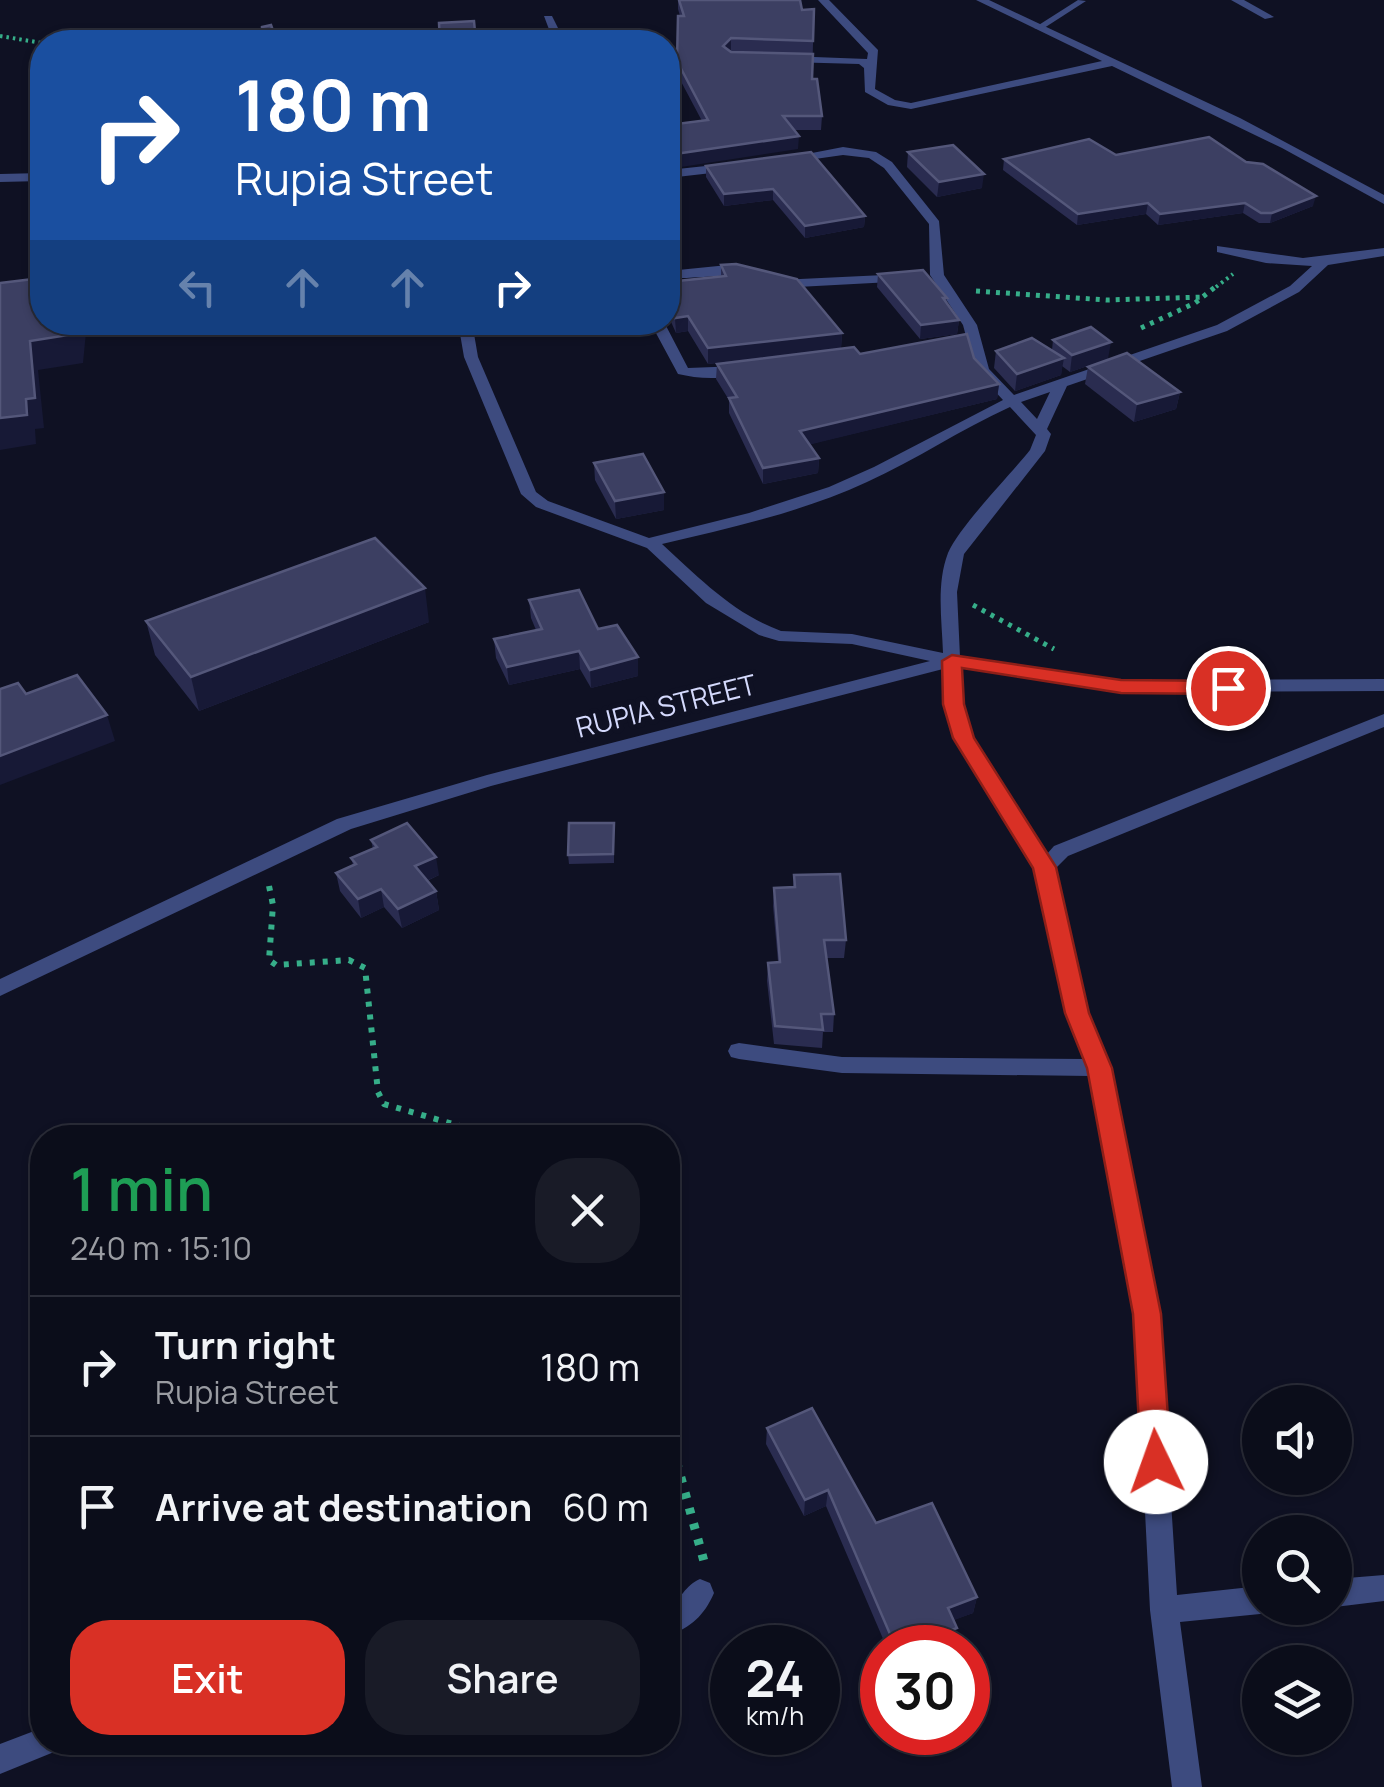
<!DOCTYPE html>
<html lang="en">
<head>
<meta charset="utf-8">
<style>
  body { margin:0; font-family:Manrope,sans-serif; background:#191b27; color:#f1f3f6; height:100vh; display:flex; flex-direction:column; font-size:38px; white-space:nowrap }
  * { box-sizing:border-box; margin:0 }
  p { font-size:32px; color:#9a9ca2 }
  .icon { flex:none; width:55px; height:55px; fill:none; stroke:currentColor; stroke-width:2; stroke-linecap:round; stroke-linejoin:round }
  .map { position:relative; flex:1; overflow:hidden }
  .details { position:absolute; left:30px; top:1125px; width:650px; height:630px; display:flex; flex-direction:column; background:#0b0d1a; border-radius:40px; box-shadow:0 2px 8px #0004,0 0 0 2px #2b2d39 }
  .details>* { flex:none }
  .banner { position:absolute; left:30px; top:30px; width:650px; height:305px; border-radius:40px; box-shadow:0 2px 8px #0004,0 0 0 2px #2b2d39; background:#1a4fa0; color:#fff; overflow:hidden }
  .controls { position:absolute; left:1242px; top:1385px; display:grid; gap:20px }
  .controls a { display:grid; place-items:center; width:110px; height:110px; border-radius:50%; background:#0b0d1a; box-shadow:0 2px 8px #0004,0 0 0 2px #2b2d39; font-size:50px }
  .speed { position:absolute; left:710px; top:1625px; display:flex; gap:20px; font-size:50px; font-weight:700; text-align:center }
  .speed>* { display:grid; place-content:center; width:130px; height:130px; border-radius:50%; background:#0b0d1a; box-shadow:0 2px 8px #0004,0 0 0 2px #2b2d39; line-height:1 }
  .speed small { font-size:25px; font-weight:400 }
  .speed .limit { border:15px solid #d22; background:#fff; color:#111 }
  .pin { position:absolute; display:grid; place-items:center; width:85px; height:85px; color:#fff; margin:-42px; border:5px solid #fff; border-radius:50%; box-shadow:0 2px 10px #0007 }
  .me { position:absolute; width:110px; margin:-55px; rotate:357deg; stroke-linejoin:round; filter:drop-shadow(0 0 8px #0008) }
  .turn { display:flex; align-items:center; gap:35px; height:210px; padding:0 40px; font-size:45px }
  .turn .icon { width:130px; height:130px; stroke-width:2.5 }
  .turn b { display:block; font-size:70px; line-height:85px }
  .lanes { display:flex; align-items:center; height:95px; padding:0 40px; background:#0003; justify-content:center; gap:50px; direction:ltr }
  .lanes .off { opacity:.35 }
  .round { display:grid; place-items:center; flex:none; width:105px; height:105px; border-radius:40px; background:#191b27 }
  .head { display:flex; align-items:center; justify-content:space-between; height:170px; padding:0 40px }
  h1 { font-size:60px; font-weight:600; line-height:75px; color:#1e9e55 }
  .cta { display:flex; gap:20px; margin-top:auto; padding:20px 40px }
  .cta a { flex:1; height:115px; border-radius:40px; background:#d93025; color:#fff; font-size:40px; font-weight:600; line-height:115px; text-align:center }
  .cta a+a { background:#191b27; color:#f1f3f6 }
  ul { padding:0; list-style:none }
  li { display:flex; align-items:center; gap:30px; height:140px; padding:0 40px; border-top:2px solid #2b2d39 }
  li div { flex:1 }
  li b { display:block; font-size:38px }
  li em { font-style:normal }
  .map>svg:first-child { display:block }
</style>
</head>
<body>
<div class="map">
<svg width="1384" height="1787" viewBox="0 0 1384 1787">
  <rect width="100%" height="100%" fill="#0f1123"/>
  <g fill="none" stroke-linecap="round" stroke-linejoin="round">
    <!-- path-far3 -->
    <g stroke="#36ae89" stroke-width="4" stroke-dasharray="2.5 4" stroke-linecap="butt">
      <path d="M0 36 42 43"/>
      <path d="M1216 287 1233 274"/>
    </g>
    <!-- path-far2 -->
    <g stroke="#36ae89" stroke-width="5" stroke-dasharray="4 6" stroke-linecap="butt">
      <path d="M976 291 1106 300 1205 297"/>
      <path d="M1141 328 1195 303 1219 284"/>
      <path d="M973 605 1054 649"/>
    </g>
    <!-- path-far1 -->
    <path stroke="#36ae89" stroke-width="6" stroke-dasharray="5 8" stroke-linecap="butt" d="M269 886 273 905 269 960 276 965 349 960 365 968 378 1092 384 1104 501 1138"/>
    <!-- path -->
    <path stroke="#36ae89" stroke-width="9" stroke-dasharray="6 10" stroke-linecap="butt" d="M668 1431 705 1565"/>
    <!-- service -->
    <path fill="#3d4b7f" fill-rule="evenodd" d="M1078 0 1086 1 1041 30 1034 28Z"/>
    <!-- minor -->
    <g fill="#3d4b7f" fill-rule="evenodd">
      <path d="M818 0H829L878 50 875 89 895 100 911 103 1102 61 976 0H989L1240 118 1384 195V204L1282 148 1112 66 911 109 888 105 865 92 864 68 859 64 788 62 783 59 788 56 867 59 868 53Z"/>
      <path d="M1231 0H1244L1274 17 1265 19Z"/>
      <path d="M544 16H552L560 32 557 42H547L550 32Z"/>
      <path d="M843 147 876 152 892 162 939 221 944 275 977 325 989 369 1014 395 1217 325 1290 286 1312 266 1266 263 1217 252V246L1303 258 1384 248V256L1328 265 1299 292 1227 331 1067 386 1047 429 1051 434 1045 451 964 554 957 592 960 657 1121 680 1384 679V691L1121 692 960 668 962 703 972 739 1047 854 1054 846 1384 714V727L1068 856 1055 869 1088 1013 1110 1068 1159 1314 1177 1595 1260 1586V1608H1271L1260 1614 1180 1622 1202 1787H1172L1150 1610 1135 1314 1090 1076 842 1073 739 1059 731 1057 728 1051 731 1045 739 1043 842 1057 1085 1059 1066 1013 1035 867 954 739 944 703 943 669 491 786 351 829 0 996V979L337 819 487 775 930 661 852 644 779 641 759 635 706 603 647 548 536 507 521 494 464 357 458 322H472L478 357 536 492 548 501 649 538 749 513 829 487 874 467 1003 400 975 370 963 325 930 275 929 224 884 168 869 158 843 155 787 163 781 159ZM1050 392 1037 419 1021 402ZM1010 407 1036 435 1030 450C1010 475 959 527 948 553 936 584 942 621 943 653L852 634 781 631C734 614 698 577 662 544 731 528 802 512 867 482 916 460 961 429 1010 407Z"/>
      <path d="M734 163 740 167 738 170 668 178V170Z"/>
      <path d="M42 173V181L0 182V174Z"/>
      <path d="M728 265 754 272C748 275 682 278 668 279V271Z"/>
      <path d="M905 274 910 275V281L779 288 772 284 779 280Z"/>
      <path d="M650 322H664L688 368 740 366 747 370C729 381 699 379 678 374Z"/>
      <path d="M1384 1575V1601L1335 1607V1579Z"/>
      <path d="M700 1579 710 1583 714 1593C704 1616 691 1627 668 1636V1607C681 1600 685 1585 700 1579Z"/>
      <path d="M42 1728V1742H58L54 1752 0 1774V1744Z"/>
    </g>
  </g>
  <!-- wall -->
  <g fill="#2a2c50">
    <path d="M678 0H800L802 10 814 9 812 79 822 116 821 130H794L798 149 702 121 677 74 678 16H680L678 9Z"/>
    <path d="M908 152 982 188 937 197 907 167Z"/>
    <path d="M1116 155 1313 206 1270 223H1259L1243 213 1158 225 1146 214 1077 225 1003 170 1004 159Z"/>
    <path d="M706 166 865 216 864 227 805 238 773 200 724 206 706 177Z"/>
    <path d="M721 265 842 333 841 348 708 364 688 331 676 333 668 315V282L721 277Z"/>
    <path d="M878 274 947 298V304L959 320 957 334 920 339 877 287Z"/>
    <path d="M1053 340 1108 359 1070 372 1062 366 1061 375 1015 391 994 368 996 351 1052 350Z"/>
    <path d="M860 354 974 358 999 384 997 399 810 444 819 458 818 473 763 484 729 413V400L716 379 717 364Z"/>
    <path d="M1088 367 1180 392 1176 409 1134 422 1085 384Z"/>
    <path d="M594 463 664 492V510L616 519 595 480Z"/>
    <path d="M529 600 598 629 638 657V676L591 688 580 669 509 685 496 658 494 639 536 630 531 618Z"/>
    <path d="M146 621 429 622 199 711 155 655Z"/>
    <path d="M614 823V863L569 864 568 855Z"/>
    <path d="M371 840 439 875 427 881 436 891 439 910 402 928 384 907 361 918 340 891 336 873 353 865 351 858 373 849Z"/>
    <path d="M794 875 846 940 844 958H827L834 1014 833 1032H823L822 1048 774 1044 767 981 768 963 778 962 773 906 774 888 793 887Z"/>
    <path d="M767 1428 876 1523 977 1597 973 1613 953 1620V1643L942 1648H887L826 1506 804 1516 766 1444Z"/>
  </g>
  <!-- shaded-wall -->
  <g fill="#171936">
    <path d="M731 38V51L723 46Z"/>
    <path d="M799 136 798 149 668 169V155Z"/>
    <path d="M984 174 982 188 937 197 939 182Z"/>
    <path d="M773 189V200L724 206V194Z"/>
    <path d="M1316 196 1313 206 1270 223 1272 213Z"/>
    <path d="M1148 203 1146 214 1077 225 1078 214Z"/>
    <path d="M1245 203 1243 213 1158 225 1160 214Z"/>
    <path d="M865 216 864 227 805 238V226Z"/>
    <path d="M688 316V331L676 333 675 318Z"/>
    <path d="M959 320 957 334 920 339 921 325Z"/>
    <path d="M77 322H87L83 363 38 370 44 428 35 429 36 444 0 450V418L26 399 30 341Z"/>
    <path d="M842 333 841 348 708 364V348Z"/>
    <path d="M1111 342 1108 359 1070 372 1072 355Z"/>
    <path d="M1064 358 1061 375 1015 391 1017 374Z"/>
    <path d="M999 384 997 399 800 447V431Z"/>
    <path d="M1180 392 1176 409 1134 422 1137 404Z"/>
    <path d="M819 458 818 473 763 484V468Z"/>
    <path d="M664 492V510L616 519 615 501Z"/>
    <path d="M425 588 429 622 199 711 191 677Z"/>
    <path d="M579 651 580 669 509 685 507 667Z"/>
    <path d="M638 657V676L591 688 590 670Z"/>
    <path d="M107 715 115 741 0 785V756Z"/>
    <path d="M436 857 439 875 417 885 415 866Z"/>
    <path d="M381 889 384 907 361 918 358 899Z"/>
    <path d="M436 891 439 910 402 928 398 909Z"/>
    <path d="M828 1490 826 1506 804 1516 805 1500Z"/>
    <path d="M977 1597 973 1613 944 1624 948 1608Z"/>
    <path d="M957 1628 953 1643 942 1648H903Z"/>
  </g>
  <!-- building -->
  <g fill="#3c3f62" stroke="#54577a" stroke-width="2.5">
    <path d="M679 0H800L802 10 814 9 813 41 731 38 723 46 731 52 813 54 812 79H817L822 116H783L799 136 668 155V125L708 120 677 61 678 16H684Z"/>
    <path d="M474 21 476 42H440L439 23Z"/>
    <path d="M271 25 277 42H262V27Z"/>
    <path d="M1209 137 1246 162 1263 164 1316 196 1272 213H1261L1245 203 1160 214 1148 203 1078 214 1004 159 1089 139 1116 155Z"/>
    <path d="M953 145 984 174 939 182 908 152Z"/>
    <path d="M811 152 865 216 805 226 773 189 724 194 706 166Z"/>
    <path d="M736 264 797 279 842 333 708 348 688 316 675 318 668 300V282L726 276 721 265Z"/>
    <path d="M923 270 947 298H943L959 320 921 325 878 274Z"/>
    <path d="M42 278V322H77L75 334 30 341 35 398 26 399 27 415 0 418V283Z"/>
    <path d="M1091 327 1111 342 1072 355 1053 340Z"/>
    <path d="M967 334 974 358 999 384 800 431 819 458 763 468 729 398 737 397 717 364 854 347 860 354Z"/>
    <path d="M1032 338 1064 358 1017 374 996 351Z"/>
    <path d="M1127 353 1180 392 1137 404 1088 367Z"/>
    <path d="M643 454 664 492 615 501 594 463Z"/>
    <path d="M375 538 425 588 191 677 146 621Z"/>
    <path d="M579 590 598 629 617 625 638 657 590 670 579 651 507 667 494 639 542 629 529 600Z"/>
    <path d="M77 675 107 715 0 756V689L18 683 26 694Z"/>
    <path d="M407 823 436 857 415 866 436 891 398 909 381 889 358 899 336 873 356 864 351 858 377 847 371 840Z"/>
    <path d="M569 823H614L613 854 568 855Z"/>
    <path d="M840 874 846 940H824L834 1014H821L823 1030 775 1026 768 963 780 962 774 888 795 887 794 875Z"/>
    <path d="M812 1408 876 1523 932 1503 977 1597 948 1608 957 1628 903 1648H896L828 1490 805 1500 767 1428Z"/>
  </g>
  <!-- route -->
  <path fill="#d93025" stroke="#8d1f18" stroke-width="2.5" d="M952 655 1121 680 1228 681 1238 688 1228 694 1121 693 962 668 964 704 974 738 1056 867 1089 1013 1112 1068 1161 1314 1171 1462 1166 1472 1156 1476 1145 1472 1141 1462 1133 1314 1087 1068 1065 1013 1033 868 953 738 943 704 942 661Z"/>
  <g text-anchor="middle" stroke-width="10" stroke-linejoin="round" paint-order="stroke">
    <!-- street labels -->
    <g font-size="28" fill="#d4d9fc" stroke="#0f1123">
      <text transform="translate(666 706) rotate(-14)" y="10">RUPIA STREET</text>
    </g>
  </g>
</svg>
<div class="controls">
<a><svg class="icon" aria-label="sound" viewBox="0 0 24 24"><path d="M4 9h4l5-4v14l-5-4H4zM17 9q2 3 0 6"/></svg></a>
<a><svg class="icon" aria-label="search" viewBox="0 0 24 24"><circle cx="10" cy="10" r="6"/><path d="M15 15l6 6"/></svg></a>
<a><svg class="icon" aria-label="layers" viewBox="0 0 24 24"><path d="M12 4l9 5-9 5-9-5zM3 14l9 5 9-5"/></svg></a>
</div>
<div class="speed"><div>24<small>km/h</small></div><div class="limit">30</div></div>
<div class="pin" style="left:1228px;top:688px;background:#d93025"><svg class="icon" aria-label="arrive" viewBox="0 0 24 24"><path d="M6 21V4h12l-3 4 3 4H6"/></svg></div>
<svg class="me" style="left:1156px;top:1462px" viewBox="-20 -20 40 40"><circle r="19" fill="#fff"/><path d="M0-13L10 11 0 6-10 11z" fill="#d93025"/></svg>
<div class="banner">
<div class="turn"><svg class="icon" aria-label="right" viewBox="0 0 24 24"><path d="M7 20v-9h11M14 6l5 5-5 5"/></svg><div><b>180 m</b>Rupia Street</div></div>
<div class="lanes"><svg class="icon off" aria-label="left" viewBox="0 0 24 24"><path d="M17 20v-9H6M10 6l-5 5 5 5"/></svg><svg class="icon off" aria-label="ahead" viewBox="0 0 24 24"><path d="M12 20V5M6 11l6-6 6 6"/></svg><svg class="icon off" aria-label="ahead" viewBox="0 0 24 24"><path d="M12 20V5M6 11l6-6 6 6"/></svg><svg class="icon" aria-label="right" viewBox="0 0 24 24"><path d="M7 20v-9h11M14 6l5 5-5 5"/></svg></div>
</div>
<section class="details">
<div class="head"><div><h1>1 min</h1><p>240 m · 15:10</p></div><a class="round"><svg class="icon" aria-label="close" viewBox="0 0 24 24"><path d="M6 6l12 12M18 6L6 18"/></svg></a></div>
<ul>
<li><svg class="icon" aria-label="right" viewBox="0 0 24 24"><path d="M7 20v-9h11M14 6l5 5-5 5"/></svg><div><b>Turn right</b><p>Rupia Street</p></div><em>180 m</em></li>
<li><svg class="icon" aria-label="arrive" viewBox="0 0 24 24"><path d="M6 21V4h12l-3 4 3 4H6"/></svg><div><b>Arrive at destination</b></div><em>60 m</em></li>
</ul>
<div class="cta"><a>Exit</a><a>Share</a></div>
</section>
</div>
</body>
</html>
